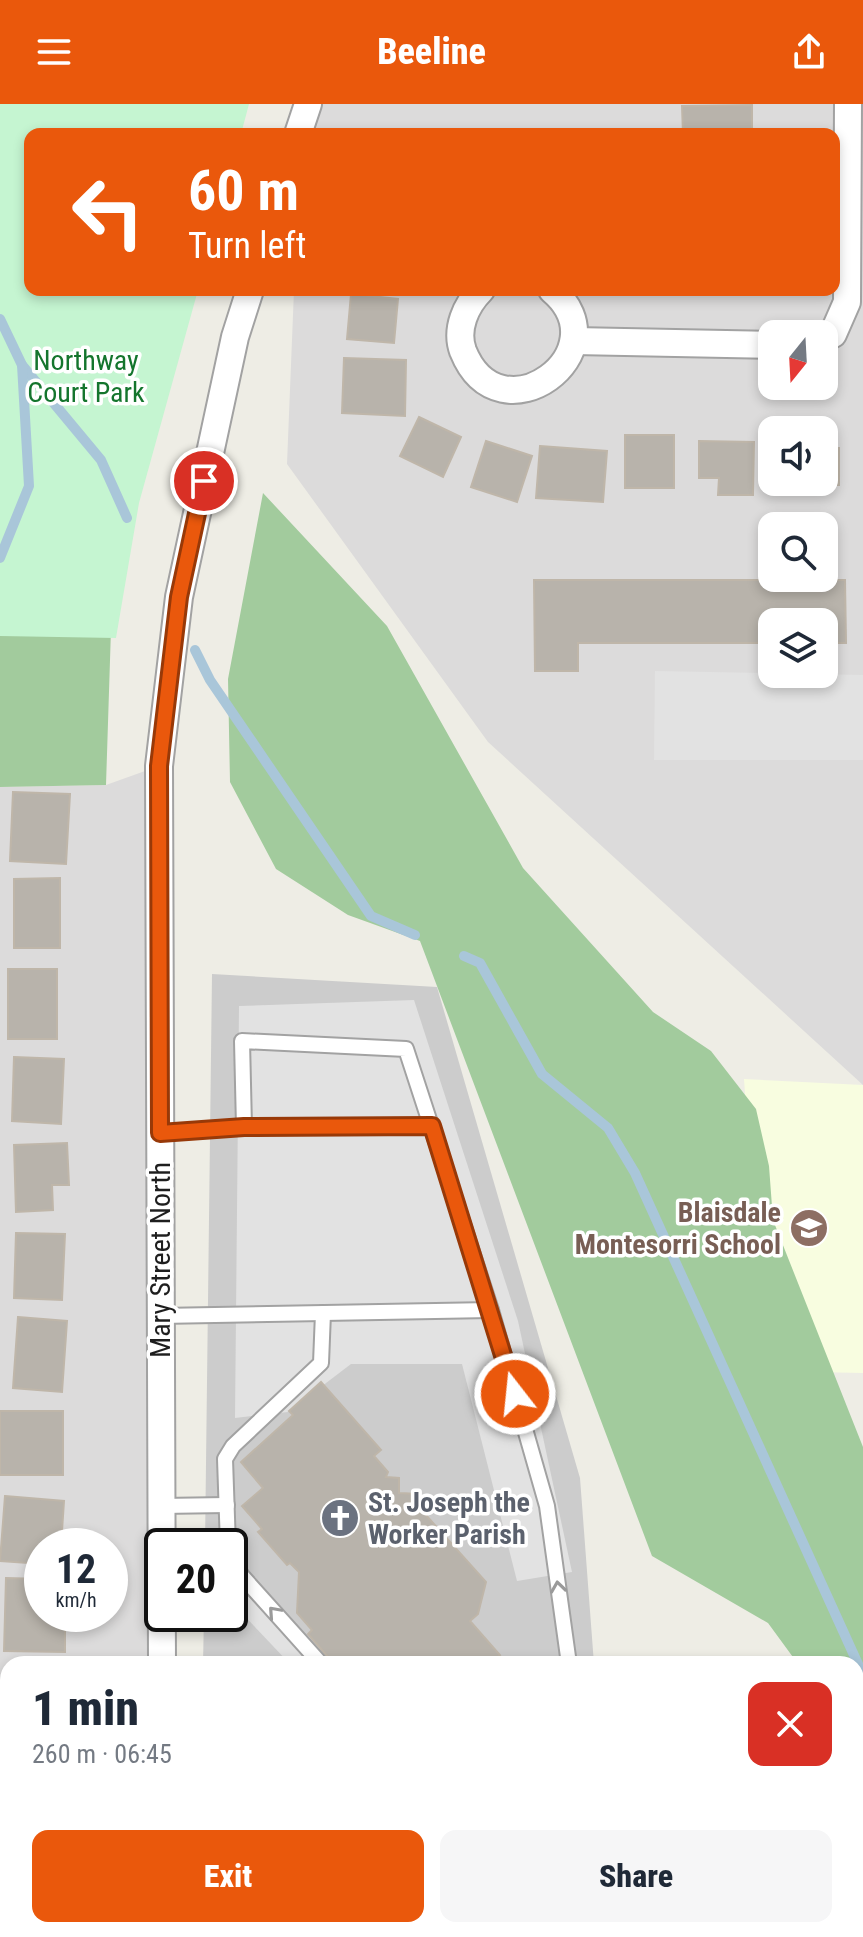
<!DOCTYPE html>
<html lang="en">
<head>
<meta charset="utf-8">
<style>
  body { margin:0; font-family:"Roboto Condensed",sans-serif; background:#f6f6f7; color:#1f2937; height:100vh; display:flex; flex-direction:column; font-size:30px; white-space:nowrap }
  * { box-sizing:border-box; margin:0 }
  p { font-size:26px; color:#747a83 }
  .icon { flex:none; width:44px; height:44px; fill:none; stroke:currentColor; stroke-width:2; stroke-linecap:round; stroke-linejoin:round }
  .map { position:relative; flex:1; overflow:hidden }
  .side { position:absolute; left:0px; top:1552px; width:864px; height:282px; display:flex; flex-direction:column; background:#fff; border-radius:24px 24px 0 0; box-shadow:0 4px 12px #0003 }
  .side>* { flex:none }
  .banner { position:absolute; left:24px; top:24px; width:816px; height:168px; border-radius:16px; box-shadow:0 4px 12px #0003; background:#ea580c; color:#fff; overflow:hidden }
  .needle { width:52px; rotate:198deg }
  .fabs { position:absolute; left:758px; top:216px; display:grid; gap:16px }
  .fabs a { display:grid; place-items:center; width:80px; height:80px; border-radius:16px; background:#fff; box-shadow:0 4px 12px #0003; font-size:40px }
  .speed { position:absolute; left:24px; top:1424px; display:flex; gap:16px; font-size:40px; font-weight:700; text-align:center }
  .speed>* { display:grid; place-content:center; width:104px; height:104px; border-radius:50%; background:#fff; box-shadow:0 4px 12px #0003; line-height:1 }
  .speed small { font-size:20px; font-weight:400 }
  .speed .limit { border:4px solid #111; border-radius:12px; background:#fff; color:#111 }
  .pin { position:absolute; display:grid; place-items:center; width:68px; height:68px; color:#fff; margin:-34px; border:4px solid #fff; border-radius:50%; box-shadow:0 2px 8px #0007 }
  .me { position:absolute; width:88px; margin:-44px; rotate:344deg; stroke-linejoin:round; filter:drop-shadow(0 0 6px #0008) }
  .turn { display:flex; align-items:center; gap:28px; height:168px; padding:0 32px; font-size:36px }
  .turn .icon { width:104px; height:104px; stroke-width:2.5 }
  .turn b { display:block; font-size:56px; line-height:68px }
  .round { display:grid; place-items:center; flex:none; width:84px; height:84px; border-radius:16px; background:#f6f6f7 }
  .headline { display:flex; align-items:center; justify-content:space-between; height:136px; padding:0 32px }
  h1 { font-size:48px; font-weight:800; line-height:60px }
  .action { display:flex; gap:16px; margin-top:auto; padding:16px 32px }
  .action a { flex:1; height:92px; border-radius:16px; background:#ea580c; color:#fff; font-size:32px; font-weight:800; line-height:92px; text-align:center }
  .action a+a { background:#f6f6f7; color:#1f2937 }
  header { display:flex; justify-content:space-between; align-items:center; height:104px; padding:0 32px; background:#ea580c; color:#fff; font-size:36px; font-weight:800 }
  .map>svg:first-child { display:block }
</style>
</head>
<body>
<header><svg class="icon" aria-label="menu" viewBox="0 0 24 24"><path d="M4 6h16M4 12h16M4 18h16"/></svg>Beeline<svg class="icon" aria-label="share" viewBox="0 0 24 24"><path d="M12 15V3M7 8l5-5 5 5M5 13v7h14v-7"/></svg></header>
<div class="map">
<svg width="863" height="1833" viewBox="0 0 863 1833">
  <rect width="100%" height="100%" fill="#eeede5"/>
  <!-- residential -->
  <g fill="#dcdbdb" fill-rule="evenodd">
    <path d="M310 0H863V981L488 638 287 360 294 186H834V30H307ZM772 230H824V282H772ZM772 326H824V378H772ZM772 422H824V474H772ZM772 518H824V570H772Z"/>
    <path d="M159 662 162 1560H8V1826H162V1833H0V683L106 681ZM42 1442H110V1510H42Z"/>
    <path d="M856 1720H863V1833H606L607 1826H856Z"/>
  </g>
  <!-- commercial -->
  <path fill="#eedbd6" d="M207 1826H607L606 1833H207Z"/>
  <!-- education -->
  <path fill="#f8fde0" d="M744 975 863 981V1269L764 1267Z"/>
  <!-- religious -->
  <path fill="#ccc" d="M212 870 437 883 580 1374 594 1560H203L204 1510H230V1442H205Z"/>
  <!-- forest -->
  <g fill="#a2cb9d">
    <path d="M0 0 30 30V186L111 525 106 681 0 683Z"/>
    <path d="M263 389 387 522 523 764 653 908 711 947 756 1005 769 1062 773 1116 863 1343V1662H856V1560H798L768 1519 652 1452 420 837 348 811 276 765 230 678 228 575Z"/>
  </g>
  <!-- park -->
  <path fill="#c5f5d1" d="M0 0H249L241 30H30V186H198L139 399 116 534 0 532Z"/>
  <!-- parking -->
  <g fill="#e2e2e2">
    <path d="M655 567 863 571V656H654Z"/>
    <path d="M414 896 518 1217 572 1468 517 1477 462 1260H351L288 1308 235 1314 239 902Z"/>
    <path d="M248 1492 312 1560H290L236 1503Z"/>
  </g>
  <g fill="none" stroke-linecap="round" stroke-linejoin="round">
    <!-- stream -->
    <g stroke="#a9c6d9" stroke-width="10">
      <path d="M0 215 22 261 101 356 127 414"/>
      <path d="M0 454 29 382 22 261"/>
      <path d="M195 546 210 576 371 812 415 831"/>
      <path d="M464 852 480 859 542 970 608 1024 635 1069 863 1571"/>
    </g>
  </g>
  <!-- building -->
  <g fill="#b8b3ab" stroke="#bfb6a9" stroke-width="2">
    <path d="M752 1V30H683L682 2Z"/>
    <path d="M351 190 398 195 394 239 347 235Z"/>
    <path d="M344 254 406 256 405 312 342 309Z"/>
    <path d="M419 313 461 333 443 373 400 352Z"/>
    <rect x="625" y="331" width="49" height="53"/>
    <path d="M486 337 532 352 517 398 471 383Z"/>
    <path d="M699 337 754 338 753 391H718L719 374H699Z"/>
    <path d="M540 342 607 347 603 398 536 394Z"/>
    <path d="M771 344 772 378H824V344H839V381H771Z"/>
    <path d="M534 476H845L846 539H824V518H772V539H578V567H535Z"/>
    <path d="M13 688 70 690 66 760 10 757Z"/>
    <path d="M60 774V844H14V775Z"/>
    <rect x="8" y="865" width="49" height="70"/>
    <path d="M14 953 64 955 61 1020 12 1017Z"/>
    <path d="M67 1039 69 1081H52L53 1106 16 1108 14 1041Z"/>
    <path d="M16 1129 65 1130 62 1196 14 1194Z"/>
    <path d="M18 1213 67 1217 62 1288 13 1284Z"/>
    <path d="M321 1278 381 1346 374 1352 388 1368 386 1373 399 1374V1389L419 1390 416 1400 486 1478 478 1510 470 1517 500 1551 491 1558 493 1560H334L308 1530 312 1526 297 1509 299 1468 290 1459 287 1461 258 1428 262 1425 242 1402 263 1384 241 1358 293 1311 289 1307Z"/>
    <rect x="0" y="1307" width="63" height="64"/>
    <path d="M5 1392 64 1397 61 1442H42V1460L0 1457Z"/>
    <path d="M6 1474 42 1475V1510H65V1548L4 1547Z"/>
    <path d="M6 1562H8V1623H5Z"/>
    <path d="M15 1826H66L67 1833H15Z"/>
    <path d="M311 1826H336L343 1833H305Z"/>
  </g>
  <g fill="none" stroke-linecap="round" stroke-linejoin="round">
    <defs>
      <g id="service">
        <path d="M244 1023 432 1022"/>
        <path d="M160 1029 244 1023 242 937 406 945 491 1206 547 1402 569 1560"/>
        <path d="M160 1212 491 1206"/>
        <path d="M161 1402 227 1401"/>
        <path d="M228 1442 225 1355 233 1342 321 1259 323 1209"/>
        <path d="M230 1453 242 1472 321 1560"/>
        <path d="M726 1833 727 1826"/>
      </g>
      <g id="minor">
        <path d="M298 30 308 0"/>
        <path d="M481 186C466 201 455 225 463 247 500 339 624 247 552 186"/>
        <path d="M824 234 833 230 847 198 848 0"/>
        <path d="M574 237 772 241"/>
        <path d="M162 1560 159 662 179 493 235 233 250 186"/>
        <path d="M162 1826V1833"/>
      </g>
      <g id="tertiary">
        <path d="M0 1720H8"/>
        <path d="M856 1720H863"/>
      </g>
    </defs>
    <!-- service casing -->
    <use href="#service" stroke="#a2a2a2" stroke-width="18"/>
    <!-- minor casing -->
    <use href="#minor" stroke="#a2a2a2" stroke-width="30"/>
    <!-- tertiary casing -->
    <use href="#tertiary" stroke="#a2a2a2" stroke-width="38"/>
    <!-- service -->
    <use href="#service" stroke="#fff" stroke-width="14"/>
    <!-- minor -->
    <use href="#minor" stroke="#fff" stroke-width="26"/>
    <!-- tertiary -->
    <use href="#tertiary" stroke="#fff" stroke-width="34"/>
  </g>
  <!-- one-way arrows -->
  <defs><path id="oneway-chevron" d="M-2-3.5L2.5 0L-2 3.5" fill="none" stroke-width="1.6" stroke-linecap="round" stroke-linejoin="round" transform="scale(2)"/></defs>
  <g stroke="#9a9a9a">
    <use href="#oneway-chevron" transform="translate(558 1483) rotate(-98)"/>
    <use href="#oneway-chevron" transform="translate(274 1508) rotate(-132)"/>
  </g>
  <g fill="none" stroke-linecap="round" stroke-linejoin="round">
    <defs>
      <path id="route" d="M204 377 179 493 159 662 160 1029 244 1023 432 1022 515 1290"/>
    </defs>
    <!-- route casing -->
    <use href="#route" stroke="#983908" stroke-width="20"/>
    <!-- route -->
    <use href="#route" stroke="#ea580c" stroke-width="14"/>
  </g>
  <!-- icons -->
  <defs>
    <symbol id="school-disc" viewBox="-11 -11 22 22"><circle r="9.5" fill="#8d6e63" stroke="#fff"/><path d="M0-5L7-2L0 1L-7-2ZM-4 1L0 2.5L4 1V4Q0 6-4 4Z" fill="#fff"/></symbol>
    <symbol id="church-disc" viewBox="-11 -11 22 22"><circle r="9.5" fill="#6b7280" stroke="#fff"/><path d="M-1.2-6h2.4v3.5h3.3v2.4h-3.3V6h-2.4V-.1h-3.3v-2.4h3.3Z" fill="#fff"/></symbol>
  </defs>
  <g fill-rule="evenodd">
    <use href="#school-disc" x="787" y="1102" width="44" height="44"/>
    <use href="#church-disc" x="318" y="1392" width="44" height="44"/>
  </g>
  <g text-anchor="middle" stroke-width="7" stroke-linejoin="round" paint-order="stroke">
    <!-- park labels -->
    <g font-size="28" fill="#14752d" stroke="#fff">
      <text x="86" y="266">Northway<tspan x="86" dy="32">Court Park</tspan></text>
    </g>
    <!-- education labels -->
    <g font-size="28" font-weight="bold" fill="#785e54" stroke="#fff" text-anchor="end">
      <text x="781" y="1118">Blaisdale<tspan x="781" dy="32">Montesorri School</tspan></text>
    </g>
    <!-- street labels -->
    <g font-size="28" fill="#1e1e1e" stroke="#fff">
      <text transform="translate(160 1156) rotate(-90)" y="10">Mary Street North</text>
    </g>
    <!-- worship labels -->
    <g font-size="28" font-weight="bold" fill="#5b616d" stroke="#fff" text-anchor="start">
      <text x="368" y="1408">St. Joseph the<tspan x="368" dy="32">Worker Parish</tspan></text>
    </g>
  </g>
</svg>
<div class="fabs">
<a><svg class="needle" viewBox="-14 -14 28 28"><path d="M0-13l5 13h-10z" fill="#e53935"/><path d="M0 13l5-13h-10z" fill="#747a83"/></svg></a>
<a><svg class="icon" aria-label="sound" viewBox="0 0 24 24"><path d="M4 9h4l5-4v14l-5-4H4zM17 9q2 3 0 6"/></svg></a>
<a><svg class="icon" aria-label="search" viewBox="0 0 24 24"><circle cx="10" cy="10" r="6"/><path d="M15 15l6 6"/></svg></a>
<a><svg class="icon" aria-label="layers" viewBox="0 0 24 24"><path d="M12 4l9 5-9 5-9-5zM3 14l9 5 9-5"/></svg></a>
</div>
<div class="speed"><div>12<small>km/h</small></div><div class="limit">20</div></div>
<div class="pin" style="left:204px;top:377px;background:#d93025"><svg class="icon" aria-label="arrive" viewBox="0 0 24 24"><path d="M6 21V4h12l-3 4 3 4H6"/></svg></div>
<svg class="me" style="left:515px;top:1290px" viewBox="-20 -20 40 40"><circle r="17" fill="#ea580c" stroke="#fff" stroke-width="3"/><path d="M0-11L8 9 0 5-8 9z" fill="#fff"/></svg>
<div class="banner">
<div class="turn"><svg class="icon" aria-label="left" viewBox="0 0 24 24"><path d="M17 20v-9H6M10 6l-5 5 5 5"/></svg><div><b>60 m</b>Turn left</div></div>
</div>
<section class="side">
<div class="headline"><div><h1>1 min</h1><p>260 m · 06:45</p></div><a class="round" style="background:#d93025;color:#fff"><svg class="icon" aria-label="close" viewBox="0 0 24 24"><path d="M6 6l12 12M18 6L6 18"/></svg></a></div>
<div class="action"><a>Exit</a><a>Share</a></div>
</section>
</div>
</body>
</html>
